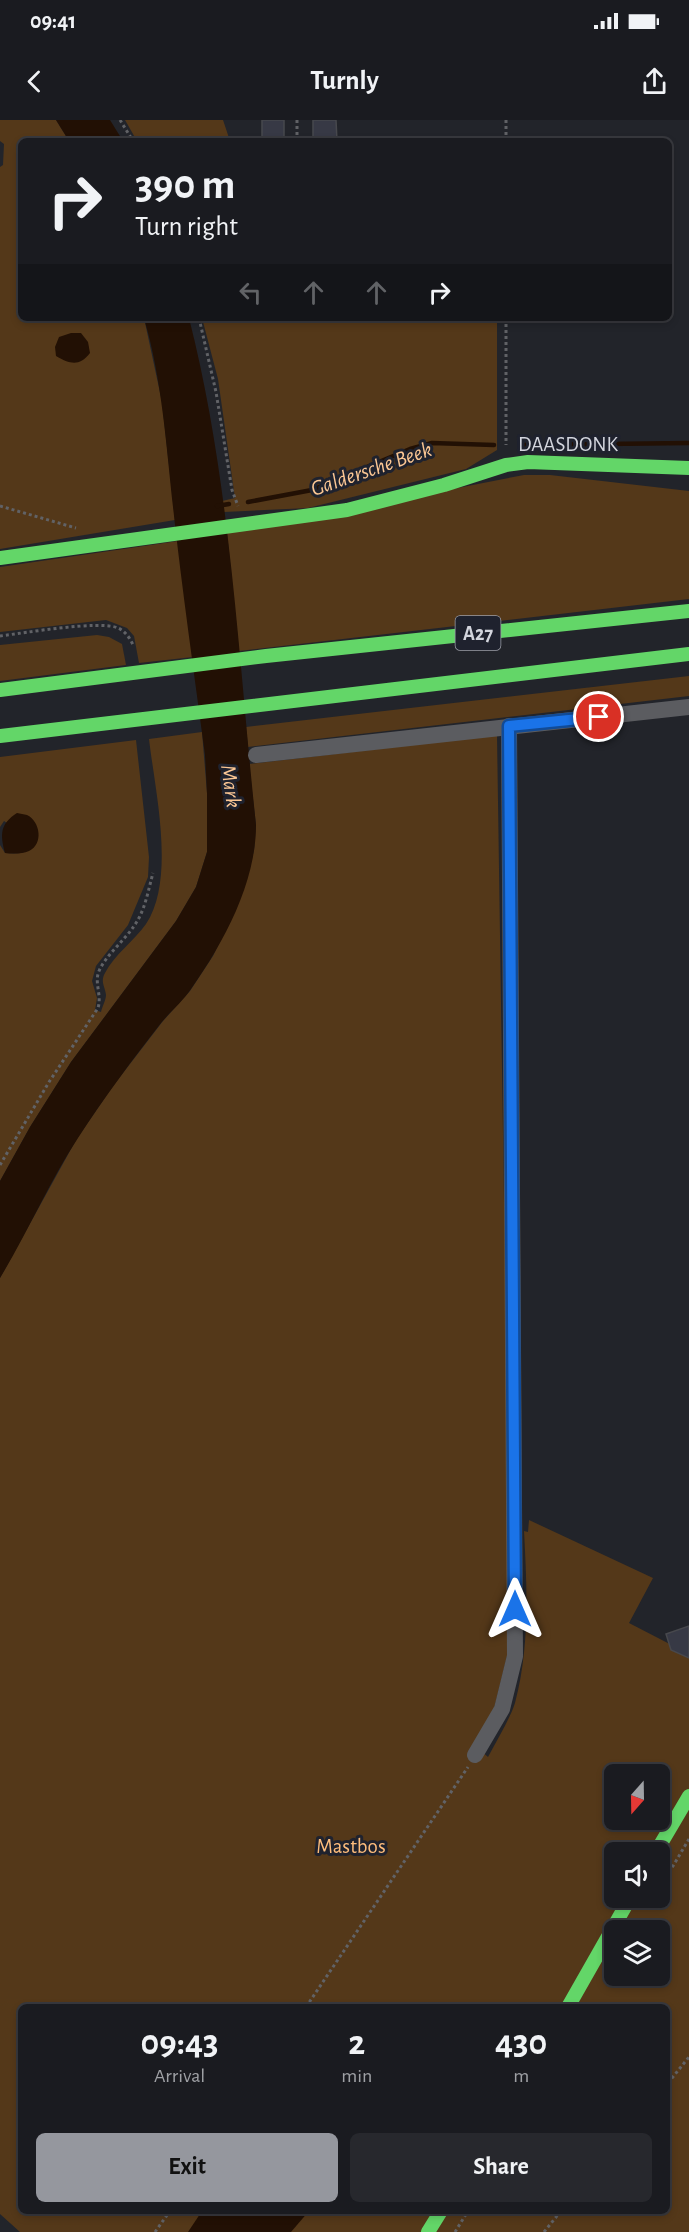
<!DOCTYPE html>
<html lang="en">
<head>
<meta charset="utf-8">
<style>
  body { margin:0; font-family:"Alegreya Sans",sans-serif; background:#27282d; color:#f1f3f6; height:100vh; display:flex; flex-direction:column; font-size:22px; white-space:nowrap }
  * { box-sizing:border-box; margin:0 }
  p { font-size:20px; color:#9fa1a5 }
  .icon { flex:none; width:33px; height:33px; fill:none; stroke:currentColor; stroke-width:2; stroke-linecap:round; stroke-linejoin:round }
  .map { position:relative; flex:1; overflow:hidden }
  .side { position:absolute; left:18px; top:1884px; width:652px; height:210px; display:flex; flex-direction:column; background:#1a1b20; border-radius:9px; box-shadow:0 3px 9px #0003,0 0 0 2px #38393e }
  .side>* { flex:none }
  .top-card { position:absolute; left:18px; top:18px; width:654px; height:183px; border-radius:9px; box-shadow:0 3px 9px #0003,0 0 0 2px #38393e; background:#1a1b20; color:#f1f3f6; overflow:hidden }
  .needle { width:39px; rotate:200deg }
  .controls { position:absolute; left:604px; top:1644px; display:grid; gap:12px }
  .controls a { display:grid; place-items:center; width:66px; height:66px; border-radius:9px; background:#1a1b20; box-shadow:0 3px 9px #0003,0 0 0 2px #38393e; font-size:30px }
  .pin { position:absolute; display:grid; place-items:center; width:51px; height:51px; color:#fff; margin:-26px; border:3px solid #fff; border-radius:50%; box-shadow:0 2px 6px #0007 }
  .me { position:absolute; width:66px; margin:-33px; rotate:0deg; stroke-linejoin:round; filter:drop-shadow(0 0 4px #0008) }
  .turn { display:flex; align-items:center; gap:21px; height:126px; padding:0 18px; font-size:27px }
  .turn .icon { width:78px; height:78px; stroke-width:2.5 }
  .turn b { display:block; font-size:42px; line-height:51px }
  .lanes { display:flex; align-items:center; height:57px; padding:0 18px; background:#0003; justify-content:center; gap:30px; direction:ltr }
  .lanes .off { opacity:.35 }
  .eta { display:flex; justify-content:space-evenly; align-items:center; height:102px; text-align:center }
  .eta b { font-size:36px; font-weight:700; line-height:42px }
  .action { display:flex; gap:12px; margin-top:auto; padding:12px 18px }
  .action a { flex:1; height:69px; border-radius:9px; background:#95979e; color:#111; font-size:24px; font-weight:700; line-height:69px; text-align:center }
  .action a+a { background:#27282d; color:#f1f3f6 }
  .status { display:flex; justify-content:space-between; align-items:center; height:42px; padding:0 30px; background:#1a1b20; direction:ltr }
  .status svg { height:16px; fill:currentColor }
  header { display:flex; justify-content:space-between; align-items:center; height:78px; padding:0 18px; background:#1a1b20; font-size:27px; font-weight:700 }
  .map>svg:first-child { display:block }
</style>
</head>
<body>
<div class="status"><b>09:41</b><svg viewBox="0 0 49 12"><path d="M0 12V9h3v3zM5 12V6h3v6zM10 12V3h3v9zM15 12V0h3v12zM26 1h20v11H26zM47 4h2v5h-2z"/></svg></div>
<header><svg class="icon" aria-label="back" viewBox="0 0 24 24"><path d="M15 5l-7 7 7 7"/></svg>Turnly<svg class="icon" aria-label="share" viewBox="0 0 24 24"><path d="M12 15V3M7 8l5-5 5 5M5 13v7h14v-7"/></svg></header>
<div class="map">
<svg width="689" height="2112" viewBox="0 0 689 2112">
  <rect width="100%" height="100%" fill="#22242a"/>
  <!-- green -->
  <g fill="#543819" fill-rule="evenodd">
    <path d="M0 0H56L69 21H21V198H144L162 282 175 400 0 429V47L3 45 4 24 0 21Z"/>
    <path d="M125 0H223L230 21H137Z"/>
    <path d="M202 198H497V330L466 349 308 388 224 392 222 381 235 378 218 259Z"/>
    <path d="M524 355H550L689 371V479L239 531 227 413Z"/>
    <path d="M178 421 193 537 139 543 134 516 127 508 106 500 0 512V447Z"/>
    <path d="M97 515 109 517 122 524 126 545 0 561V525Z"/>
    <path d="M689 556V576L248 627 246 607Z"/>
    <path d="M202 612 207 673V732L196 767 176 801 71 942 30 1007 0 1061V725L5 733C19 734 29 734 37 722L4 701 0 707V637L136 620 149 737 148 757 128 805 96 846 92 861 97 878 95 890 101 892C102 887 106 880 106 875 105 866 100 862 105 853 114 835 134 821 146 804 176 759 155 671 149 619Z"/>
    <path d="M497 615 510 1483 508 1532 493 1593 475 1626 488 1637C497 1620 509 1601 515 1583 530 1527 527 1468 524 1411L528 1412 529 1400 653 1458 629 1503 689 1534V2112H20L0 2094V1158L76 1020 113 966 163 901 190 871 213 836 237 786 254 731 256 705 249 644ZM615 1654H660V1700H615ZM615 1732H660V1778H615ZM615 1810H660V1856H615ZM21 1887H668V2091H21Z"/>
  </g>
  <!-- water -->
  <g fill="#221004">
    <path d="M56 0H110L123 21H69Z"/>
    <path d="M144 198H189C231 363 238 536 256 705 256 763 224 822 191 869 183 881 171 891 161 903 132 940 104 978 78 1018 49 1062 28 1112 0 1158V1061L30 1007 71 942 176 801 196 767 207 732V673L205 635C194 552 182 469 173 387 166 323 162 260 144 198Z"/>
    <path d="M71 213H81L88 222 90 233C79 247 70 244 56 236L55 227 59 217Z"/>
    <path d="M17 693C20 694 24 694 27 695 40 701 44 724 29 731 22 734 13 734 5 733 0 714 0 704 17 693Z"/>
    <path d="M202 2091H309L291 2112H188Z"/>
  </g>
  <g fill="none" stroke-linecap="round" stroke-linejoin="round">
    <!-- stream -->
    <g stroke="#221004" stroke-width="4.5">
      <path d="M520 325 689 323"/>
      <path d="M248 382 312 370 410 329 432 323 494 325"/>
      <path d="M217 386 229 384"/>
    </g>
  </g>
  <!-- building -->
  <g fill="#373945" stroke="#47484d" stroke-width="1.5">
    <rect x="262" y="0" width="22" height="21"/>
    <path d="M313 0H336L337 21H313Z"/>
    <path d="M689 1506V1538L671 1530 666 1514Z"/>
  </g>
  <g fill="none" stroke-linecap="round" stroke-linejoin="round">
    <!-- path -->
    <g stroke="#616266" stroke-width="3" stroke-dasharray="3 3" stroke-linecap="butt">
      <path d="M120 0 133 21"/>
      <path d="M297 0V21"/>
      <path d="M506 0V21"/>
      <path d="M199 198 216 272 232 370 238 386"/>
      <path d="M506 198V325"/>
      <path d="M0 386 76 408"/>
      <path d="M0 516C24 513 100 500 118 508 125 511 130 518 133 525"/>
      <path d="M0 1045 49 962 98 888C102 875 94 863 99 851 106 835 124 821 134 806 145 791 148 771 153 753"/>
      <path d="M660 1768 689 1719"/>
      <path d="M647 1789 654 1778"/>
      <path d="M306 1887 468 1647"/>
      <path d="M668 1963 689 1937"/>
      <path d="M155 2112 170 2091"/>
      <path d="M455 2112 468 2091"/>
      <path d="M544 2112 561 2091"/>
    </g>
    <!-- street -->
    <g stroke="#5b5c60" stroke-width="16">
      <path d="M256 635 689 587"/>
      <path d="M475 1635 502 1589 515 1536 509 606"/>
    </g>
    <!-- fast -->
    <g stroke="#63d668" stroke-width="14">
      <path d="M0 438 347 390 444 365 506 345 528 342 689 348"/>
      <path d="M0 570 266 536 689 491"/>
      <path d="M0 616 689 534"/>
      <path d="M656 1732 689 1676"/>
      <path d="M568 1887 630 1778"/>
      <path d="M428 2112 441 2091"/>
    </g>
  </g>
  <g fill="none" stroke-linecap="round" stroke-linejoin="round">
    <defs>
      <path id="route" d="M515 1489 509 606 599 597"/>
    </defs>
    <!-- route casing -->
    <use href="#route" stroke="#114b97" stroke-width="15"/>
    <!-- route -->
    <use href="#route" stroke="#1a73e8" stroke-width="10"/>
  </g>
  <g text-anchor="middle" stroke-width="6" stroke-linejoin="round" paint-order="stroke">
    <!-- shield labels -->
    <rect fill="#1f222e" stroke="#9d9fa8" stroke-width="1.5" x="455.5" y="496" width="45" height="34" rx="4.5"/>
    <g font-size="20" font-weight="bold" fill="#d3d5dd">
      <text x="478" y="520">A27</text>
    </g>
    <!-- street labels -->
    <g font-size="21" fill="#d3d5dd" stroke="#1f222e">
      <text x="568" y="331">DAASDONK</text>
    </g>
    <!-- park labels -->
    <g font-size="21" fill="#febd7c" stroke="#1f222e">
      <text x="351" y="1733">Mastbos</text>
    </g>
    <!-- water labels -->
    <g font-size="22" font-style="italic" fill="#fcc794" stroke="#1f222e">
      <text transform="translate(371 348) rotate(-19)" y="8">Galdersche Beek</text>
      <text transform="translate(232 666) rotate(82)" y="8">Mark</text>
    </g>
  </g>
</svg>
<div class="controls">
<a><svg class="needle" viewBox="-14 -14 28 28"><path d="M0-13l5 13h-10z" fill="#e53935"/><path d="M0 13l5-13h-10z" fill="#9fa1a5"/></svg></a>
<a><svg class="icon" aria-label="sound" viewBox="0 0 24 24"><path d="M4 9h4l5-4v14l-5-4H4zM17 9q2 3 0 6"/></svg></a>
<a><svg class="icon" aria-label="layers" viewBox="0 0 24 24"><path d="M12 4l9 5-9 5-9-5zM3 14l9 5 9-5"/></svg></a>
</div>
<div class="pin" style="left:599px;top:597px;background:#d93025"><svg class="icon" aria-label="arrive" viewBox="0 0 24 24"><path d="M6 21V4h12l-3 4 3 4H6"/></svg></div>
<svg class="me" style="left:515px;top:1489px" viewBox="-20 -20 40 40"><path d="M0-17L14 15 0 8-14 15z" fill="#1a73e8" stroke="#fff" stroke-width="4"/></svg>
<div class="top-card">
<div class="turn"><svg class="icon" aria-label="right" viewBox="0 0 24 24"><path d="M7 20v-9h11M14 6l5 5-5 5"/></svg><div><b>390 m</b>Turn right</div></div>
<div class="lanes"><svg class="icon off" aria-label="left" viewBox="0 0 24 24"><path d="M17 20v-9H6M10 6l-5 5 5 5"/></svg><svg class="icon off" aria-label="ahead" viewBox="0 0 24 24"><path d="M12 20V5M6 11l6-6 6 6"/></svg><svg class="icon off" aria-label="ahead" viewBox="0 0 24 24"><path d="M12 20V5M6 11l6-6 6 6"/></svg><svg class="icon" aria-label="right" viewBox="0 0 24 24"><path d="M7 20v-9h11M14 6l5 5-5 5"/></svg></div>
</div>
<section class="side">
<div class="eta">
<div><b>09:43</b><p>Arrival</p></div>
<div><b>2</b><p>min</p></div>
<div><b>430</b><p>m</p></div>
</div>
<div class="action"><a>Exit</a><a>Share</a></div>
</section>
</div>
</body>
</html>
